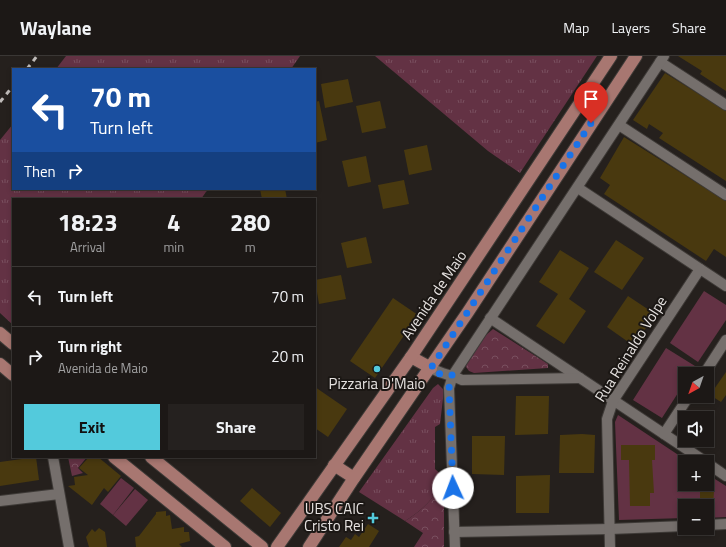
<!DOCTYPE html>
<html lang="en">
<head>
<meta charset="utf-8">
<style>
  body { margin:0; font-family:"Titillium Web",sans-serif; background:#25211f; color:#f1f3f6; height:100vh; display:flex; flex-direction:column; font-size:15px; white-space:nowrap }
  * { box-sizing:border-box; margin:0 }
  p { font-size:13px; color:#a0a0a1 }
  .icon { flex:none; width:22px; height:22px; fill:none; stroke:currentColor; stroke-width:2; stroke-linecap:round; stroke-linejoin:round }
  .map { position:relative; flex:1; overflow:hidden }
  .drawer { position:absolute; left:12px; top:142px; width:304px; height:260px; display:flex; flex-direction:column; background:#1c1816; border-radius:0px; box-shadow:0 2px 6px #0003,0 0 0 1px #3a3735 }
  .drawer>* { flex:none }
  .hud { position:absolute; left:12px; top:12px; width:304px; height:122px; border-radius:0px; box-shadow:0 2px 6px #0003,0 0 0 1px #3a3735; background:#1a4fa0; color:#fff; overflow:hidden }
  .needle { width:26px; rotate:220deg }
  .fabs { position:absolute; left:678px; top:311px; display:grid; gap:8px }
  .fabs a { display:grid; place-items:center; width:36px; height:36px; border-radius:0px; background:#1c1816; box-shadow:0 2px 6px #0003,0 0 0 1px #3a3735; font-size:20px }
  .pin { position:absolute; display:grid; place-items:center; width:34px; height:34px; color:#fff; margin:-41px -17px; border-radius:50% 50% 50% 0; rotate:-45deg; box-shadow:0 0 4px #0007 }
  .pin .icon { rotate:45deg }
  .me { position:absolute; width:44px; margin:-22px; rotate:358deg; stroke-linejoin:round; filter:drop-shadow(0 0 3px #0008) }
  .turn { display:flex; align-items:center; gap:14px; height:84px; padding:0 12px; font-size:18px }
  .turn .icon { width:52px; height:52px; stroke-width:2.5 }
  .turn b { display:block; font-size:28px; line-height:34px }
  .then { display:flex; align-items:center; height:38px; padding:0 12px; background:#0003; gap:8px; font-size:15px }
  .eta { display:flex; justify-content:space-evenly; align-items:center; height:68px; text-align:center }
  .eta b { font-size:24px; font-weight:700; line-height:28px }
  .button { display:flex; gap:8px; margin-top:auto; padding:8px 12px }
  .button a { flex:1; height:46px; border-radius:0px; background:#53cadc; color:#111; font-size:16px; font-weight:700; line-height:46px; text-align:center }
  .button a+a { background:#25211f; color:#f1f3f6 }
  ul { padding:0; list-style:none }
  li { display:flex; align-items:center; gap:12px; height:60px; padding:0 12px; border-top:1px solid #3a3735 }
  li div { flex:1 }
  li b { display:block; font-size:15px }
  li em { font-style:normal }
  header { display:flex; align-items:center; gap:24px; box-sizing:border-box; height:56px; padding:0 20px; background:#1c1816; border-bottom:1px solid #3a3735 }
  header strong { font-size:19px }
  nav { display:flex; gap:22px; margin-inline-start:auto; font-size:14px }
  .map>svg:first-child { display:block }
</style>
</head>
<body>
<header>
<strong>Waylane</strong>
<nav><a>Map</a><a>Layers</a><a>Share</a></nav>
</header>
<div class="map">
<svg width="726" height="491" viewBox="0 0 726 491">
  <defs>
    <pattern id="grass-tufts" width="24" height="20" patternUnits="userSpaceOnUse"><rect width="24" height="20" fill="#633244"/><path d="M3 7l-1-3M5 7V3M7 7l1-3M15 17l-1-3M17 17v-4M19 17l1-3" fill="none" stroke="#794f5f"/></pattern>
    <pattern id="forest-crowns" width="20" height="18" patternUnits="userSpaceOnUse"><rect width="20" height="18" fill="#633244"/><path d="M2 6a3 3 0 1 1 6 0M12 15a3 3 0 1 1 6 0" fill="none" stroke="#794f5f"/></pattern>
  </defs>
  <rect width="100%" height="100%" fill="#25201d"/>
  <!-- grass -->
  <g fill="url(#grass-tufts)">
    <path d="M66 0H300L291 13H56Z"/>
    <path d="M375 0H597L520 117 488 95Z"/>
    <path d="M13 68V133H208L201 143H13V269L0 257V84Z"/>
    <path d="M438 328 444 334 440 368 435 371V413L444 421C434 443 425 452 405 465L359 436 433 332Z"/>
  </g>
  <!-- forest -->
  <g fill="url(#forest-crowns)">
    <path d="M493 273 548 308V312L474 317 469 315 466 311 467 307 485 280Z"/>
    <path d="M68 401H87L78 412 83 417 72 420Z"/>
    <path d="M444 421V491H414L423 477 405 465C425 452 434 443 444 421Z"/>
  </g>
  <!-- pitch -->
  <g fill="#633244">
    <path d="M704 235 726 249V264L698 306 670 287Z"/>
    <path d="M666 292 695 310 690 318H685V326L662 362 633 344Z"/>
    <path d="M618 359 689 406H685V428H707V418L726 430V461L707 462V450H685V462L619 464 615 366Z"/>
    <path d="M121 422 134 432 113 459 100 448Z"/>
    <path d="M135 433 148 444 126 470 113 459Z"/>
  </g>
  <!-- building -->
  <g fill="#49390f">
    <path d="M678 0H726V35L700 18 702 15Z"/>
    <path d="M665 17 726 55V125L659 82 663 77 649 68 647 73 633 64Z"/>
    <path d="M348 23 353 46 325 52 321 28Z"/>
    <path d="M319 45 327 84 315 87V46Z"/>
    <path d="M380 45 386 72 362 77 356 50Z"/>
    <path d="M624 81 726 145V201L714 193 706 205 604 138 610 129 600 122Z"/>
    <path d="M427 89 432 114 409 119 404 94Z"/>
    <path d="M366 100 371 126 348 131 342 105Z"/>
    <path d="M404 124 409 148 383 153 378 129Z"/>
    <path d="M260 133H285L287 143H262Z"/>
    <path d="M366 181 372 207 347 212 341 187Z"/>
    <path d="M616 184 644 202 622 234 594 216Z"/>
    <path d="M560 194 589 212 569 243 586 255 564 288 536 270 558 238 539 226Z"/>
    <path d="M341 219 346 243 319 248 315 224Z"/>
    <path d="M628 240 655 258 634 290 607 271Z"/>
    <path d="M393 242 418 259 375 322 350 305Z"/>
    <path d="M726 316V339L721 346 710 339Z"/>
    <path d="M315 331 347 353 328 381 315 372Z"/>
    <path d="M516 340H549L548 378 515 379Z"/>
    <path d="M582 378 595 379 594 417H559L560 379Z"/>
    <path d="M472 380H505L504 419 472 418Z"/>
    <path d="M621 389H655V404H652L654 437H650V450H630L629 404H621Z"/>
    <path d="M36 401 39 424 0 430V406Z"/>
    <path d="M89 401H98L121 420 108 436 104 432 92 449 68 430 75 429 74 421 88 419 79 412Z"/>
    <path d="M550 419 549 457H516V420Z"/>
    <path d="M252 432 281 457 270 471 240 445Z"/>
    <path d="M700 435H714L713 450H700Z"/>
    <path d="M166 455V460L170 459 172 473 184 471V476H189L190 485 179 488 182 491H136L135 481 139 480 156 458V456Z"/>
    <path d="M368 468 379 475 369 491H339L346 481 351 484 355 478 359 481Z"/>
    <path d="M99 472 105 476 107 491H89L86 481 92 473 95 476Z"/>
  </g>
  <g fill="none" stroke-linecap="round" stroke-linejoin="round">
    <defs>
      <g id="minor">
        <path d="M660 6 726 49"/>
        <path d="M619 69 726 139"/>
        <path d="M578 132 726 230"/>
        <path d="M490 262 706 406"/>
        <path d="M431 312C441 318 452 319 462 324L580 322"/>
        <path d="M704 318 726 284"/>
        <path d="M664 378 689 340"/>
        <path d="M53 401 69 491"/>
        <path d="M707 407 726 420"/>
        <path d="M0 445 59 438"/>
        <path d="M707 469 726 468"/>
        <path d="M454 476 610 473 685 470"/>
        <path d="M455 491 449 332 453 319 664 0"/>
        <path d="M610 491 607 363 613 345 700 213"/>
      </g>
      <g id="major">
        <path d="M0 277 13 288"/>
        <path d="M411 301 431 312"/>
        <path d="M0 308 13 319"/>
        <path d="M114 401 225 491"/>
        <path d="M151 401 262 491"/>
        <path d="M334 409 354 422"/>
        <path d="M277 491 411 301 611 0"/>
        <path d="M309 491 354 422 468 256 636 0"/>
      </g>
    </defs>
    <!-- minor casing -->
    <use href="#minor" stroke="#3e3a37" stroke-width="12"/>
    <!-- major casing -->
    <use href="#major" stroke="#3e3a37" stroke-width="14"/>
    <!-- minor -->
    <use href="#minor" stroke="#756f6c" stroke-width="10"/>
    <!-- major -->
    <use href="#major" stroke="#a87771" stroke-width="12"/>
    <!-- rail -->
    <g stroke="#bfbbb9" stroke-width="3" stroke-dasharray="5 5" stroke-linecap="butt">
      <path d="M27 13 37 0"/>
      <path d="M0 46 13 30"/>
    </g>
  </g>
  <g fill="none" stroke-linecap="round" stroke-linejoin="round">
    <!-- route -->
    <path stroke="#1a73e8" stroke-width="7" stroke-dasharray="0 12.6" d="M453 432 449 332 452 319 440 318 431 312 591 67"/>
  </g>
  <!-- markers -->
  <g fill="#53cadc" stroke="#1b1714" stroke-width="1.5">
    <circle cx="377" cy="313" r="4"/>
    <path d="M371 456h4v4h4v4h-4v4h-4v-4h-4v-4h4z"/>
  </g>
  <g text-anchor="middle" stroke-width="4" stroke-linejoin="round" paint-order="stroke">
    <!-- street labels -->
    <g font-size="15" fill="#e6e2e0" stroke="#1b1714">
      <text transform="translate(434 239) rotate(-56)" y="5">Avenida de Maio</text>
      <text transform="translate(631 293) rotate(-58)" y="5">Rua Reinaldo Volpe</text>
    </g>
    <!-- poi labels -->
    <g font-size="15" fill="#e6e2e0" stroke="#1b1714">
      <text x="377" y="333">Pizzaria D'Maio</text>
      <text x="364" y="458" text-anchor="end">UBS CAIC<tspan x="364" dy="17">Cristo Rei</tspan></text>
    </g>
  </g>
</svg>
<div class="fabs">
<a><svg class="needle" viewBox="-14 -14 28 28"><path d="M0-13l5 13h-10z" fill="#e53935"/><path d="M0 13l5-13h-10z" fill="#a0a0a1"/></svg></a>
<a><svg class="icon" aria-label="sound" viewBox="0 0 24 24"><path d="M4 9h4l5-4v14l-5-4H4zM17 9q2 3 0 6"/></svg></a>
<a>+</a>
<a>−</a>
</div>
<div class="pin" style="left:591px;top:67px;background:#d93025"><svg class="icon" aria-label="arrive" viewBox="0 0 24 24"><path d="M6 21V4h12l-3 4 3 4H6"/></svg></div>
<svg class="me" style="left:453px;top:432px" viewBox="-20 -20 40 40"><circle r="19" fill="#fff"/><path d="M0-13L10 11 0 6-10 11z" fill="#1a73e8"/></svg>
<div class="hud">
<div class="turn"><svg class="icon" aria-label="left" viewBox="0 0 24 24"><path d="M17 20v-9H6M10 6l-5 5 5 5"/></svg><div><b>70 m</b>Turn left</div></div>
<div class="then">Then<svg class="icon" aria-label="right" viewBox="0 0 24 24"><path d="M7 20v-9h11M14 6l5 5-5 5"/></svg></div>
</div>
<section class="drawer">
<div class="eta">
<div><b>18:23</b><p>Arrival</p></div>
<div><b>4</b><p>min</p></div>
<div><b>280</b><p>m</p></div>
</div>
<ul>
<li><svg class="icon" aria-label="left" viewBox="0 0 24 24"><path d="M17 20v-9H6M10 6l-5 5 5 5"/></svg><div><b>Turn left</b></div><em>70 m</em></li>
<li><svg class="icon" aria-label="right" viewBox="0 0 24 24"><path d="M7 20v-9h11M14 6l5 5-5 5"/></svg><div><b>Turn right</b><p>Avenida de Maio</p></div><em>20 m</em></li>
</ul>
<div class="button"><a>Exit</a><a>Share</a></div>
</section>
</div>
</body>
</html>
